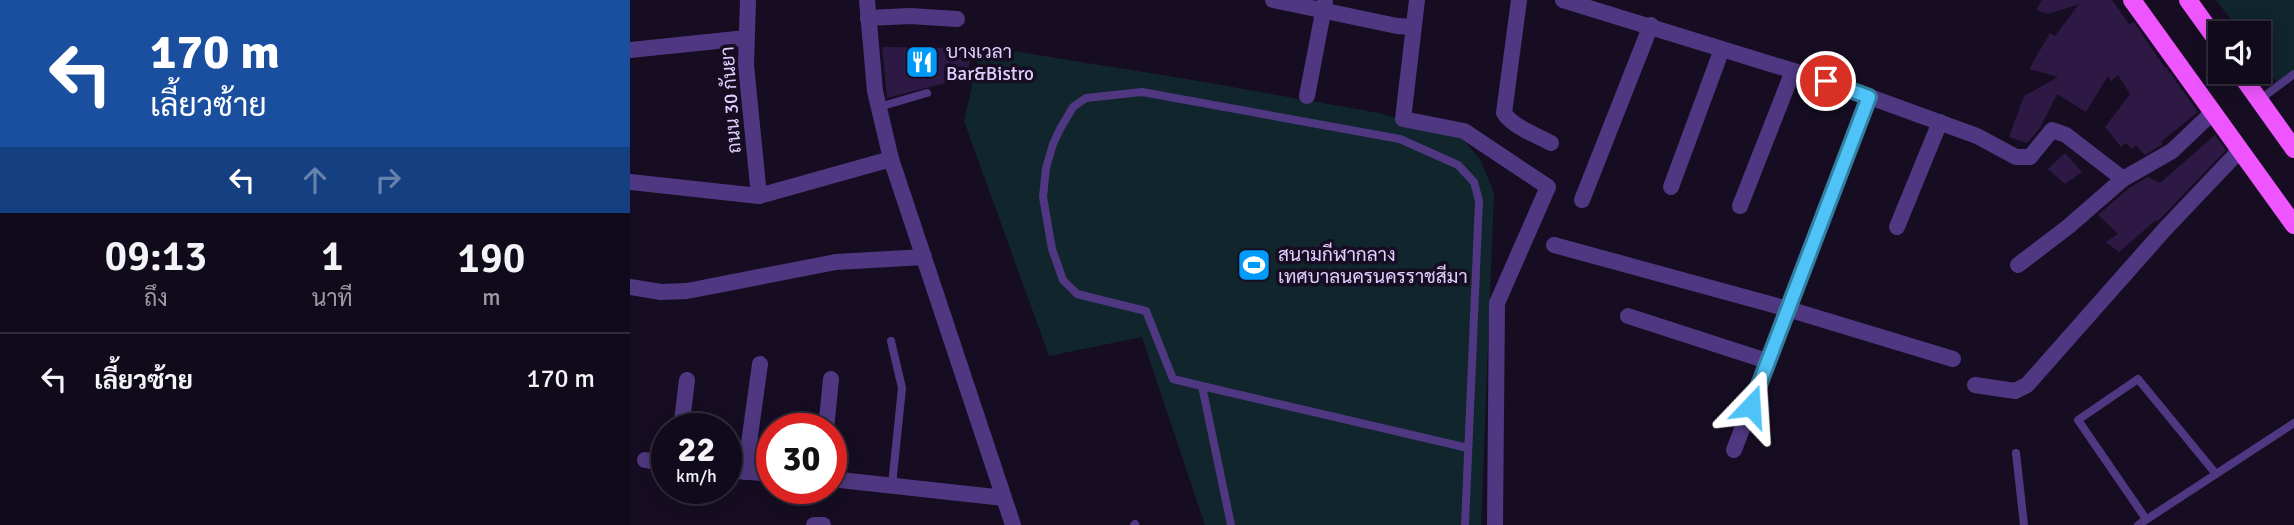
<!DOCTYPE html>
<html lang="th">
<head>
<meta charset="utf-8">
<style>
  body { margin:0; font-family:Signika,Sarabun,sans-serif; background:#1e1827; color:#f1f3f6; height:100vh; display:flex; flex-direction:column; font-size:26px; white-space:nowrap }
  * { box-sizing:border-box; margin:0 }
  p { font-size:23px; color:#9c9aa2 }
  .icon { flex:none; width:38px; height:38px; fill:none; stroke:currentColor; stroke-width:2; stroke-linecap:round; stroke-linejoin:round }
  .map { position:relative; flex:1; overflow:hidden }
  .side { display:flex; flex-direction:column; background:#100a1a; width:630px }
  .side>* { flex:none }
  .guide { background:#1a4fa0; color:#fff; overflow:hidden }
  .controls { position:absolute; left:1578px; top:21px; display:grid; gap:14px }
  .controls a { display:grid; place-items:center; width:63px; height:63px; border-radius:0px; background:#100a1a; box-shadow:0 4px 18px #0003,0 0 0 2px #302b39; font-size:35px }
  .speed { position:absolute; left:21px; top:413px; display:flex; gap:14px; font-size:35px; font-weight:700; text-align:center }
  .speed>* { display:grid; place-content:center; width:91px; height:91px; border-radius:50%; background:#100a1a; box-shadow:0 4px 18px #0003,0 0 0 2px #302b39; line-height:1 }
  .speed small { font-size:18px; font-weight:400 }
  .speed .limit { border:10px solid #d22; background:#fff; color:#111 }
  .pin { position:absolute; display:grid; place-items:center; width:60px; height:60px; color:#fff; margin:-30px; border:4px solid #fff; border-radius:50%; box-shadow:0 2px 7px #0007 }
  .me { position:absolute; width:77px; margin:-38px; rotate:20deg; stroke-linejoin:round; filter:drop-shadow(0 0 5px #0008) }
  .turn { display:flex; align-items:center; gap:24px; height:147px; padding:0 35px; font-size:32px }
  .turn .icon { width:91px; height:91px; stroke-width:2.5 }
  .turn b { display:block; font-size:49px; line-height:60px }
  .lanes { display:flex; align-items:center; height:66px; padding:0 35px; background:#0003; justify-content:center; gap:35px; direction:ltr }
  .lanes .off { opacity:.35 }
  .eta { display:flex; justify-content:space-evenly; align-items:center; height:119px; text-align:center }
  .eta b { font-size:42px; font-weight:600; line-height:49px }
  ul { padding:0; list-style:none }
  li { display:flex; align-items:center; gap:21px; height:91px; padding:0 35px; border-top:2px solid #302b39 }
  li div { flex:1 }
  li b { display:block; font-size:26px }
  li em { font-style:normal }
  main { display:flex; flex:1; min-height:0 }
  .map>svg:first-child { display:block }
</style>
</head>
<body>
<main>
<section class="side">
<div class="guide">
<div class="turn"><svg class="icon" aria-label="left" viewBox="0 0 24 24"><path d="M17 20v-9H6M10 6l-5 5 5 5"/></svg><div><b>170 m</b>เลี้ยวซ้าย</div></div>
<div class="lanes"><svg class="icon" aria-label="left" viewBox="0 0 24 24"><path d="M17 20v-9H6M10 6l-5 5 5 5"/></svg><svg class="icon off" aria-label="ahead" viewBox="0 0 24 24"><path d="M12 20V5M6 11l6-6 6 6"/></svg><svg class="icon off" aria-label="right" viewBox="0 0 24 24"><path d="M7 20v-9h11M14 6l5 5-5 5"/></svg></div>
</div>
<div class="eta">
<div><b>09:13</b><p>ถึง</p></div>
<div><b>1</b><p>นาที</p></div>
<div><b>190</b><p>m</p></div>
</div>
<ul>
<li><svg class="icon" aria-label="left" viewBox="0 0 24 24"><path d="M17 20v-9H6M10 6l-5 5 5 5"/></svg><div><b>เลี้ยวซ้าย</b></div><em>170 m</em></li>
</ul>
</section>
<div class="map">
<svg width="1664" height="525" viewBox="0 0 1664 525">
  <rect width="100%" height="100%" fill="#160d22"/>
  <!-- green -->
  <g fill="#10252c">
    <path d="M1586 0H1664V69L1647 82 1629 58V33H1611Z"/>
    <path d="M351 46 557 79 749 113 831 137 850 159 864 193 851 525H575L512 337 419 356 334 121Z"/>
  </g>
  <!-- building -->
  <g fill="#2d1943">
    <path d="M1412 0H1482L1499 24 1504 22 1535 68 1536 67 1568 112 1531 142 1533 144 1515 155 1505 145 1502 149 1496 143 1491 147 1475 127 1500 94 1488 75 1481 81 1478 76 1456 112 1427 94 1410 128 1397 143 1379 137 1394 96 1428 77 1399 69 1420 33 1425 36 1449 4 1418 14 1406 10Z"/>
    <path d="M252 47 340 48 339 77 257 98Z"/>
    <path d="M1585 135 1596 150 1527 222 1526 220 1489 252 1476 242 1488 234 1468 215 1499 188 1518 177 1530 183Z"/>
    <path d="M1435 153 1452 172 1435 184 1418 169Z"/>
  </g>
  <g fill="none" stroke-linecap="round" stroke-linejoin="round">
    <!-- lane -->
    <g stroke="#4f3881" stroke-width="8">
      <path d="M1629 100 1664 74"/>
      <path d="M249 107 297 93"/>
      <path d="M261 341 272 388 262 485"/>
      <path d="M572 386 543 379 516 311 447 294 433 280 422 249 413 197 416 168 423 144 430 129 443 107 456 98 512 92 770 139 828 165 844 182 849 201 835 525"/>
      <path d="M1386 453 1394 525"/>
      <path d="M1516 519 1448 420 1508 379 1586 474"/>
      <path d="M504 525 505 524"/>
      <path d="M601 525 572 386 838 448"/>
      <path d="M1508 525 1664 423"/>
    </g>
    <!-- street -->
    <g stroke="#4f3881" stroke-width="16">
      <path d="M118 0 116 65 129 196"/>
      <path d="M237 0 245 91 261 159 383 525"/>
      <path d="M643 0 767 26 783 27"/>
      <path d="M787 0 773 119 834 131 918 187 867 303 865 525"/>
      <path d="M889 0 874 113C883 127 906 135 921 143"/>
      <path d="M933 0 1196 81 1347 136 1386 157H1400L1422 130 1436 135 1493 179"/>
      <path d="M238 18 280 16 327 19"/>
      <path d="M0 50 116 38"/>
      <path d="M677 96 695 2"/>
      <path d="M0 182 129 196 261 159"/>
      <path d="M1041 187 1092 49"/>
      <path d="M952 200 1021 25"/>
      <path d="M1110 206 1163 71"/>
      <path d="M1267 227 1310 122"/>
      <path d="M924 245 1158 309 1323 359"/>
      <path d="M1388 265 1439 226 1493 179 1542 151 1583 112"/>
      <path d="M0 287 31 292 57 291 206 262 294 257"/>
      <path d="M998 316 1137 361"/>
      <path d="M1345 385 1385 391 1397 385 1535 229 1610 150"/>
      <path d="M51 429 57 380"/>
      <path d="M196 429 201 379"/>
      <path d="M1104 450 1239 97"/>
      <path d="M15 460 37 464"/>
      <path d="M96 470 142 474"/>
      <path d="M115 472 130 364"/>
      <path d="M201 479 374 498"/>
      <path d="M184 525H193"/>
    </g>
    <!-- primary -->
    <g stroke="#ef55ff" stroke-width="18">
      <path d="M1502 0 1664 225"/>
      <path d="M1558 0 1591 46"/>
      <path d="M1609 72 1664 149"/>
    </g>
  </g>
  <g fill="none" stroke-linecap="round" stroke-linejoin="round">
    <defs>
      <path id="route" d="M1121 406 1239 97 1196 81"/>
    </defs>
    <!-- route casing -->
    <use href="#route" stroke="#337fa1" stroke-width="18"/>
    <!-- route -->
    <use href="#route" stroke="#4fc3f7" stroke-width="12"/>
  </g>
  <!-- icons -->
  <defs>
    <symbol id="restaurant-square" viewBox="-11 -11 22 22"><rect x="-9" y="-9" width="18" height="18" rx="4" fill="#009af9" stroke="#160d22"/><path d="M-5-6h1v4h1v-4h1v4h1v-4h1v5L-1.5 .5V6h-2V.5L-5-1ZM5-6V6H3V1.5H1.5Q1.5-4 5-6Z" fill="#fff"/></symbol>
    <symbol id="stadium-square" viewBox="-11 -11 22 22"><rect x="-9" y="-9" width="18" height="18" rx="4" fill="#009af9" stroke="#160d22"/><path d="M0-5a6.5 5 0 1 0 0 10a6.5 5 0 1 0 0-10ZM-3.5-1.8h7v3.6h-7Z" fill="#fff"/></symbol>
  </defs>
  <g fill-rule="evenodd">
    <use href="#restaurant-square" x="273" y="43" width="38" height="38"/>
    <use href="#stadium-square" x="605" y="246" width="38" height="38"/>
  </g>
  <g text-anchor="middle" stroke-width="7" stroke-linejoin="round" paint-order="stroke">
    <!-- poi labels -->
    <g font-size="19" fill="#e1ceff" stroke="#160d22" text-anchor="start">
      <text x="316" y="58">บางเวลา<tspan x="316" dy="22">Bar&amp;Bistro</tspan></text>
      <text x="648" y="261">สนามกีฬากลาง<tspan x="648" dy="22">เทศบาลนครนครราชสีมา</tspan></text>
    </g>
    <!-- street labels -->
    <g font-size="19" fill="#e1ceff" stroke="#160d22">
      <text transform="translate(100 100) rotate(-94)" y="7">ถนน 30 กันยา</text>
    </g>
  </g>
</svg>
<div class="controls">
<a><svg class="icon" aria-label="sound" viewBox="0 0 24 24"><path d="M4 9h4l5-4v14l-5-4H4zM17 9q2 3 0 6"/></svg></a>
</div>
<div class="speed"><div>22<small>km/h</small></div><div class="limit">30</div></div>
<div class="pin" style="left:1196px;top:81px;background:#d93025"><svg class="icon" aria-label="arrive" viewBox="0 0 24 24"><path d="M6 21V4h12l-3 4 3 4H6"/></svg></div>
<svg class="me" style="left:1121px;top:406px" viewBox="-20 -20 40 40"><path d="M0-17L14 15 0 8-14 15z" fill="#4fc3f7" stroke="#fff" stroke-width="4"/></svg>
</div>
</main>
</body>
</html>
